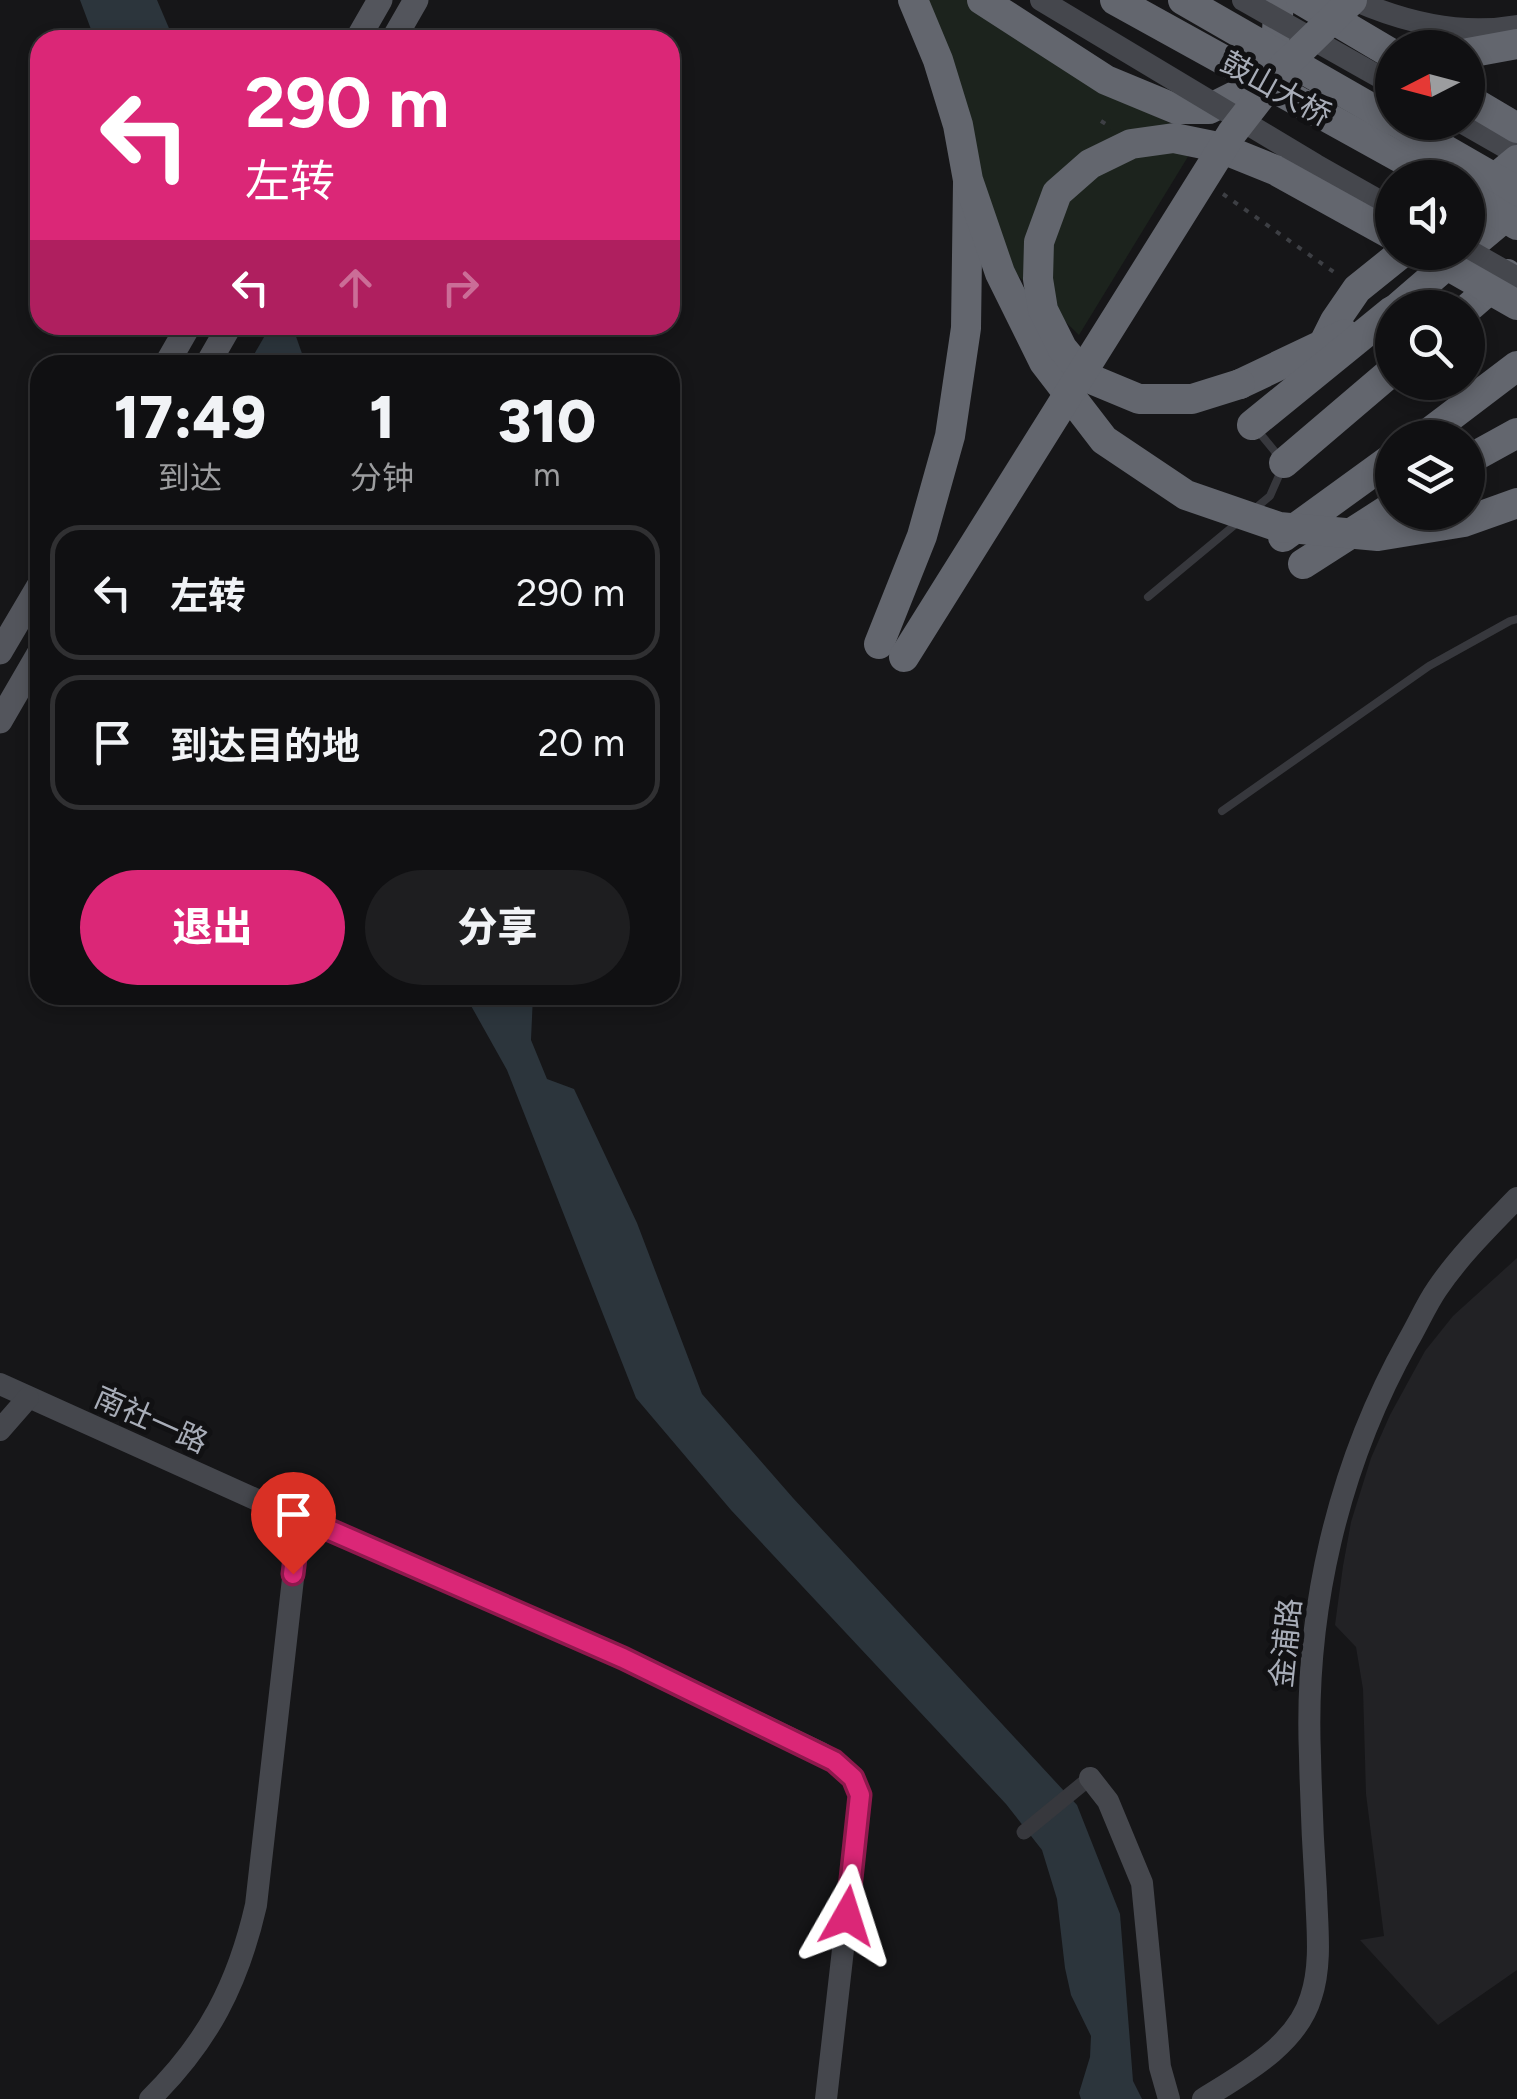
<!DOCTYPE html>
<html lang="zh">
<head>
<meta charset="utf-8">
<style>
  body { margin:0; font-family:Figtree,"Noto Sans SC",sans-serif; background:#1e1e20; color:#f1f3f6; height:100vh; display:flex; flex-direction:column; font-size:38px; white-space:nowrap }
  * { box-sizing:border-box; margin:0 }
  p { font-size:32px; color:#9c9d9f }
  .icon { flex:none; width:55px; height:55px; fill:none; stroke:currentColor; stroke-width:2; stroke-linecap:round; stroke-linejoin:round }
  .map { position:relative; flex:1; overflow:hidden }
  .side { position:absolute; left:30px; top:355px; width:650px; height:650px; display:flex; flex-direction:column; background:#101012; border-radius:30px; box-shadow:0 5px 15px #0003,0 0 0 2px #303032 }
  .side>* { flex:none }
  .hud { position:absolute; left:30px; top:30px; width:650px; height:305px; border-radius:30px; box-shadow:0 5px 15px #0003,0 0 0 2px #303032; background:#db2777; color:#fff; overflow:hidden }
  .needle { width:65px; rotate:264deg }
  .tools { position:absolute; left:1375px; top:30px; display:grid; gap:20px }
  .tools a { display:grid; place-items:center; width:110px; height:110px; border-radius:50%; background:#101012; box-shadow:0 5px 15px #0003,0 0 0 2px #303032; font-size:50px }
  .pin { position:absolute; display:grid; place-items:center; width:85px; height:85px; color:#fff; margin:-102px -42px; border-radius:50% 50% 50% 0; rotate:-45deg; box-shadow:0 0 10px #0007 }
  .pin .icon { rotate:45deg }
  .me { position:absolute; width:110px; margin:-55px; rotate:6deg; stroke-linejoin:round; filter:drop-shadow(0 0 8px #0008) }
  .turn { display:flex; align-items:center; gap:35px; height:210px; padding:0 50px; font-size:45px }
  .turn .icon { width:130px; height:130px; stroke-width:2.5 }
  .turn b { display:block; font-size:70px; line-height:85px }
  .lanes { display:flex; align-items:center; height:95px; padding:0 50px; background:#0003; justify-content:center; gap:50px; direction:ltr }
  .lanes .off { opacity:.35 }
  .eta { display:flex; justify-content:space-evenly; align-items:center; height:170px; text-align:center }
  .eta b { font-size:60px; font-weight:800; line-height:70px }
  .action { display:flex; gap:20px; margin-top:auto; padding:20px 50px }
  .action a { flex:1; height:115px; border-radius:60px; background:#db2777; color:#fff; font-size:40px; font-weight:800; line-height:115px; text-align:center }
  .action a+a { background:#1e1e20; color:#f1f3f6 }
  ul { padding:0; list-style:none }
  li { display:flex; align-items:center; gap:30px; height:135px; margin:0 20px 15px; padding:0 30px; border:5px solid #303032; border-radius:30px }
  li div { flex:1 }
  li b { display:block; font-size:38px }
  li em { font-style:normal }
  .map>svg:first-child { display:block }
</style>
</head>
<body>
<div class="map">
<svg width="1517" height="2099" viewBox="0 0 1517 2099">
  <rect width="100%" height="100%" fill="#161618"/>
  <!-- built -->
  <path fill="#222225" d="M1517 1258V1970L1438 2025 1360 1940 1384 1936 1366 1794 1363 1689 1356 1647 1335 1625 1343 1566 1351 1522 1371 1458 1390 1415 1425 1351 1453 1316Z"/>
  <!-- green -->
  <path fill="#1c231d" d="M911 0H971L1112 96 1200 137 1079 335 1006 264Z"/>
  <!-- water -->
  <g fill="#2c353c">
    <path d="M80 0H157L174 40H95Z"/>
    <path d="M203 325H292L306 365H219Z"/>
    <path d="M465 995H533L531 1040 547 1079 574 1089 637 1223 702 1394 793 1498 1077 1805 1120 1914 1133 2081 1142 2099H1081L1079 2093 1090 2057 1091 2036 1071 1995 1065 1968 1057 1899 1042 1850 1006 1804 731 1510 636 1398 507 1070Z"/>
  </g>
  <!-- pier -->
  <path fill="#161618" d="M198 325H271L248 365H214Z"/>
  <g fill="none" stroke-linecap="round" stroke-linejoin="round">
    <!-- path -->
    <g stroke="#3d3f44" stroke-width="4" stroke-dasharray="5 8" stroke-linecap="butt">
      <path d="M1101 121 1112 128"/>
      <path d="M1223 194 1338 275"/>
    </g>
    <!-- lane -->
    <g stroke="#37383d" stroke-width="8">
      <path d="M1258 431 1281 459"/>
      <path d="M1252 511 1270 496 1281 471"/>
      <path d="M1148 597 1237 523"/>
      <path d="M1222 811 1429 666 1510 621 1517 619"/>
    </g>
    <!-- street -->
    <path stroke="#37383d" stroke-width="15" d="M1024 1832 1090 1778"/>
    <!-- secondary -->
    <g stroke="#45474d" stroke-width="22">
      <path d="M1354 0C1406 23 1460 36 1517 26"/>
      <path d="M1461 122 1517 154"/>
      <path d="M0 1384 255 1499 300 1517 623 1658 821 1753C841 1766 857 1775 860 1800L826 2099"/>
      <path d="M0 1430 28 1398"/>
      <path d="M1090 1778 1108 1801 1142 1883 1160 2067 1169 2099"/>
      <path d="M150 2099C208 2042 238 1984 256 1905L300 1517"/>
      <path d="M1203 2099C1243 2074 1297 2045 1311 1997 1322 1964 1317 1926 1316 1892 1313 1846 1311 1801 1310 1756 1304 1612 1338 1466 1408 1341 1418 1324 1426 1305 1437 1289 1460 1255 1489 1227 1517 1198"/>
    </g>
    <!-- primary -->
    <g stroke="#53555c" stroke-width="25">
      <path d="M357 40 380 0"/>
      <path d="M393 40 416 0"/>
      <path d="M166 365 189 325"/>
      <path d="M207 365 230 325"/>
      <path d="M0 652 40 584"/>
      <path d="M0 721 40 652"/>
    </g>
    <!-- highway -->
    <g stroke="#63666e" stroke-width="30">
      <path d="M982 0 1106 80 1176 109H1209L1237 95 1263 66 1277 31 1279 0"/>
      <path d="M1301 0 1392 54"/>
      <path d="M1468 53 1517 44"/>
      <path d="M1468 99 1517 128"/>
      <path d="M1477 193 1517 160"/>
      <path d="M1468 248 1517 207"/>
      <path d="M1397 308 1462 252"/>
      <path d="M1468 308 1507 274"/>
      <path d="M1323 345 1335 321 1357 289 1403 252"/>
      <path d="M1240 384 1345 334"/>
      <path d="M1252 425 1392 311"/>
      <path d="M1422 438 1517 366"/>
      <path d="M1468 460 1517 433"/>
      <path d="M1284 463 1392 371"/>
      <path d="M1283 537 1392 458"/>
      <path d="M1303 564 1392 507"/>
      <path d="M879 644 922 536 950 436 966 328 968 183"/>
    </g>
    <!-- secondary-bridge -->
    <g stroke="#45474d" stroke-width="22">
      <path d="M1041 0 1316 165 1392 208"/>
      <path d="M1243 0 1392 84"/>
      <path d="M1468 250 1517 278"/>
    </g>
    <!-- highway-bridge -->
    <g stroke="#63666e" stroke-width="30">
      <path d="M913 0 938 60 958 125 968 180 1000 273 1044 362 1104 440 1186 495 1279 527 1378 536 1464 522 1517 503"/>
      <path d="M1115 0 1437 178"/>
      <path d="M1183 0 1392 120"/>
      <path d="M1397 122 1517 191"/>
      <path d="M1468 195 1517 225"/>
      <path d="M1424 252 1517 305"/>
      <path d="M1240 384 1192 399H1139L1086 377 1062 348 1043 310 1038 279 1039 242 1057 193 1090 164 1131 144 1174 138 1218 147 1275 170 1392 235"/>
      <path d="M904 657 1232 133 1284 66 1352 0"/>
    </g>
  </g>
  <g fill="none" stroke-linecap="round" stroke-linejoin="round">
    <defs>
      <path id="route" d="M293 1574 300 1517 623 1658 834 1761 853 1778 860 1795 847 1916"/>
    </defs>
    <!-- route casing -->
    <use href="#route" stroke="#8e194d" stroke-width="25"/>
    <!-- route -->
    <use href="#route" stroke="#db2777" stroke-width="18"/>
  </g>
  <g text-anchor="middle" stroke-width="10" stroke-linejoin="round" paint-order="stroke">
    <!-- street labels -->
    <g font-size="30" fill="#a8adb8" stroke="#111113">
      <text transform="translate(1276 89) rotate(29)" y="10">鼓山大桥</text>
      <text transform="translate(151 1420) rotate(24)" y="10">南社一路</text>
      <text transform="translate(1286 1643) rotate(-84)" y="10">金浦路</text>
    </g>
  </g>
</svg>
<div class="tools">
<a><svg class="needle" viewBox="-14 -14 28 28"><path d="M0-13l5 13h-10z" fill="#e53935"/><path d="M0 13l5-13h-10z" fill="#9c9d9f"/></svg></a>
<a><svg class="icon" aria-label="sound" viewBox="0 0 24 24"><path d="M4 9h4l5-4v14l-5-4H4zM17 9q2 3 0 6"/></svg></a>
<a><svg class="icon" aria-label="search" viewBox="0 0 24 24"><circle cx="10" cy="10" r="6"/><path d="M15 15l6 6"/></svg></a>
<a><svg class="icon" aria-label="layers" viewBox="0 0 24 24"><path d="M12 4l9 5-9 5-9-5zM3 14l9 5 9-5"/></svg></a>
</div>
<div class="pin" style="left:293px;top:1574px;background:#d93025"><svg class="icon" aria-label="arrive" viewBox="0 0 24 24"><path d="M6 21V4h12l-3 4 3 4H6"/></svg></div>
<svg class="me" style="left:847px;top:1916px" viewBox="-20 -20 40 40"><path d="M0-17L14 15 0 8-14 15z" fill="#db2777" stroke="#fff" stroke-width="4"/></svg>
<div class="hud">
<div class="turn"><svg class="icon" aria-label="left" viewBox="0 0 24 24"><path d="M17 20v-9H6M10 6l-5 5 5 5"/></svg><div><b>290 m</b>左转</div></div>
<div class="lanes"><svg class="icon" aria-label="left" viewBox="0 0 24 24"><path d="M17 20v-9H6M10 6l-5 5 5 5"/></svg><svg class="icon off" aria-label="ahead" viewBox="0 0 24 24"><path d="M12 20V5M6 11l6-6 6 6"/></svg><svg class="icon off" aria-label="right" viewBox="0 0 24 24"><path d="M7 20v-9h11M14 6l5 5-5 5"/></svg></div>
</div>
<section class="side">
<div class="eta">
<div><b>17:49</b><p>到达</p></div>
<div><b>1</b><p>分钟</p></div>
<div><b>310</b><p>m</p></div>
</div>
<ul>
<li><svg class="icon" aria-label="left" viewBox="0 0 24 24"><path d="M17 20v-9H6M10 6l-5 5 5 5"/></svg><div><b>左转</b></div><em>290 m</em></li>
<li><svg class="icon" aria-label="arrive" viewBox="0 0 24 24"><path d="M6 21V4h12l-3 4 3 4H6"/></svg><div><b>到达目的地</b></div><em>20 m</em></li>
</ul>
<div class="action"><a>退出</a><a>分享</a></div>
</section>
</div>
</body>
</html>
